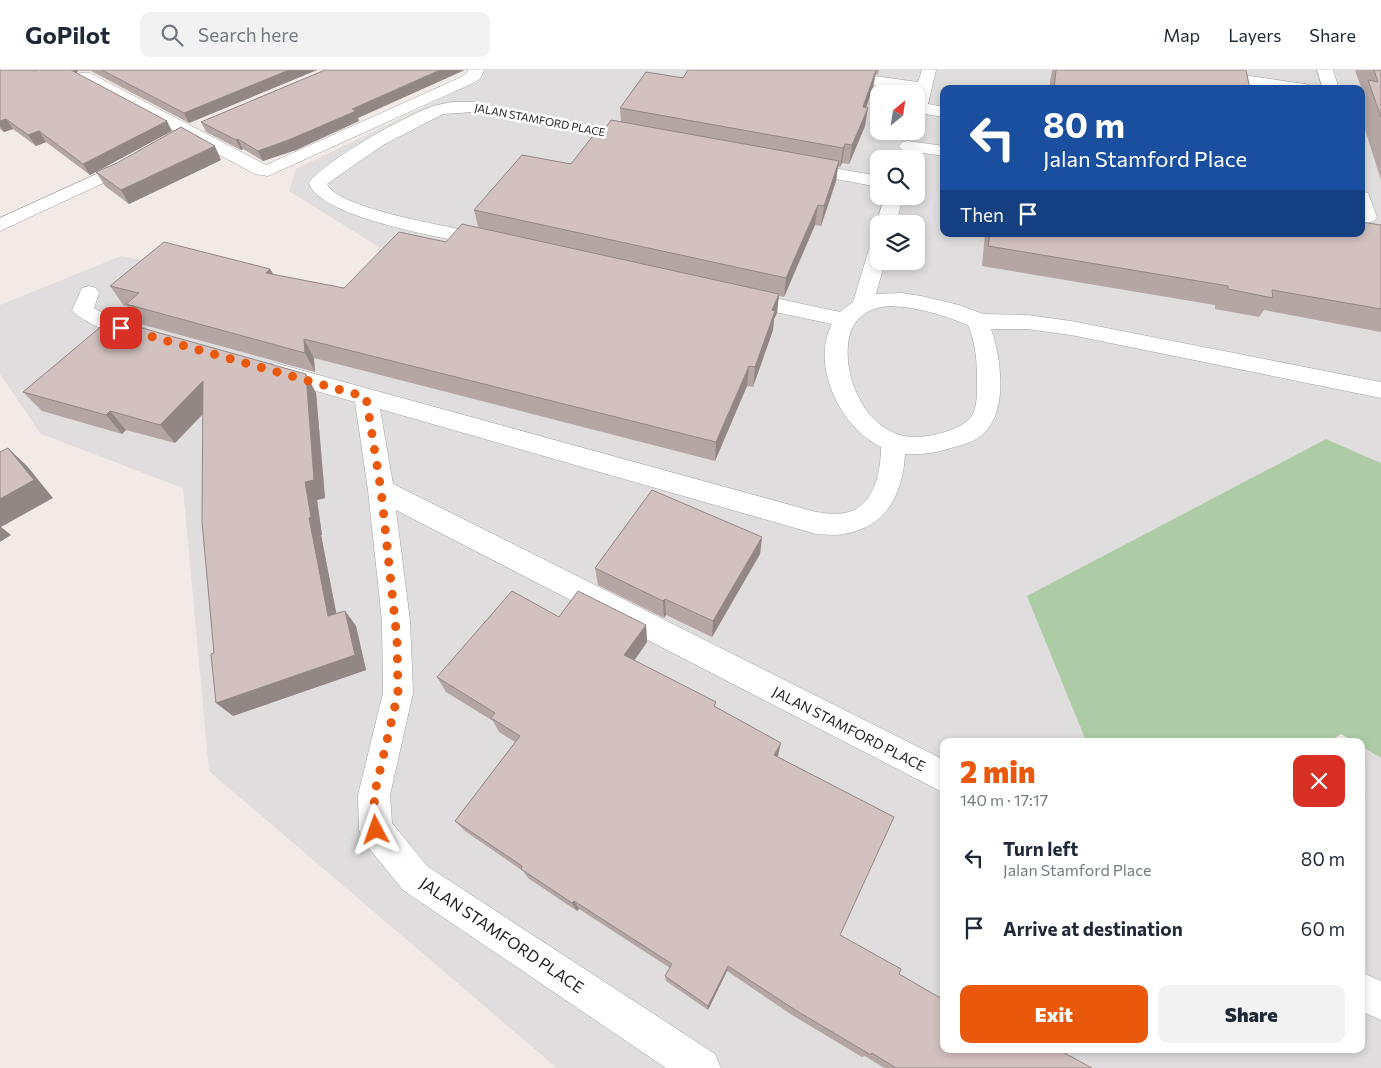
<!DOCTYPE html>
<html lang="en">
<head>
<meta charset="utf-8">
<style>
  body { margin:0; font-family:Commissioner,sans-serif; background:#f2f2f3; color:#1f2937; height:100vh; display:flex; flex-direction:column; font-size:19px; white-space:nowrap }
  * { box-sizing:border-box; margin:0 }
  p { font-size:16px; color:#747a83 }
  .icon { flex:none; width:28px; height:28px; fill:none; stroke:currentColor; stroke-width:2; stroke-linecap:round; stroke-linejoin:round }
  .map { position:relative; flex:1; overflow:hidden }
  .drawer { position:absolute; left:940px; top:668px; width:425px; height:315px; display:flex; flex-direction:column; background:#fff; border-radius:10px; box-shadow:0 2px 8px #0003 }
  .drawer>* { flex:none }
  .hud { position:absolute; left:940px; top:15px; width:425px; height:152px; border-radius:10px; box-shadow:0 2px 8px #0003; background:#1a4fa0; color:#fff; overflow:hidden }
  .needle { width:32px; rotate:30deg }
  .controls { position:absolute; left:870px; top:15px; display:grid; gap:10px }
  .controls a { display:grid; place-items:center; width:55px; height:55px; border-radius:10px; background:#fff; box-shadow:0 2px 8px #0003; font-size:25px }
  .pin { position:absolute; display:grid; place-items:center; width:42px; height:42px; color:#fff; margin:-21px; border-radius:10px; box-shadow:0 2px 8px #0006 }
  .me { position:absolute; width:55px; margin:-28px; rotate:356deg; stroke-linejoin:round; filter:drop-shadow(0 0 4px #0008) }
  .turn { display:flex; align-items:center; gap:18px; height:105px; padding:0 20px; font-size:22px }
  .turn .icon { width:65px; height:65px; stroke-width:2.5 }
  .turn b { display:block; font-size:35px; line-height:42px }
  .then { display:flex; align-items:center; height:48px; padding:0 20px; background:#0003; gap:10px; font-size:19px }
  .round { display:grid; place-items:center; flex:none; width:52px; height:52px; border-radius:10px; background:#f2f2f3 }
  .head { display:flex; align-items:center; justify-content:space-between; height:85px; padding:0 20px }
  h1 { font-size:30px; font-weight:800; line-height:38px; color:#ea580c }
  .cta { display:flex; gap:10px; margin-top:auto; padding:10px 20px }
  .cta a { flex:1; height:58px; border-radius:10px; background:#ea580c; color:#fff; font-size:20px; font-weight:800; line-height:58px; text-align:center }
  .cta a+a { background:#f2f2f3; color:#1f2937 }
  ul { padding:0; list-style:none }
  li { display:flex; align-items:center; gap:15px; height:70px; padding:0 20px }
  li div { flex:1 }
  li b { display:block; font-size:19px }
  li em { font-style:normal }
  header { display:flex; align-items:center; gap:30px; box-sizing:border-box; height:70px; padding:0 25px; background:#fff; border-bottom:1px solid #e0e1e3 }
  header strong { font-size:24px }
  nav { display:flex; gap:28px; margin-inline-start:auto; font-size:18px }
  .search { width:350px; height:45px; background:#f2f2f3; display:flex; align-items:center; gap:12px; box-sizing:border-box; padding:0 18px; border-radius:10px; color:#747a83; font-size:19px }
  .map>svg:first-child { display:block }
</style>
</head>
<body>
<header>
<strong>GoPilot</strong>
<div class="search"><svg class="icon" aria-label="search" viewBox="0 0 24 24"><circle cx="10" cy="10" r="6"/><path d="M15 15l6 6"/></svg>Search here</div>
<nav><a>Map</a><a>Layers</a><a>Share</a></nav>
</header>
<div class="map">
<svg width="1381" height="998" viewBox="0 0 1381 998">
  <rect width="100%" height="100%" fill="#f2eae6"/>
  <!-- residential -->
  <path fill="#dfddde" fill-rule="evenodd" d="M473 0H1381V393L1326 369 1028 526 1086 671H944V979H1361V676L1381 688V998H557L209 701 183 418 41 364 0 304V235L121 186 371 235 406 194 289 121 296 99 478 11ZM944 19H1361V164H944ZM879 24H916V61H879ZM879 89H916V126H879ZM879 154H916V191H879Z"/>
  <!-- cemetery -->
  <path fill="#adcca6" d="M1326 369 1381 393V688L1361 676V671H1353L1341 664 1330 671H1086L1027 526Z"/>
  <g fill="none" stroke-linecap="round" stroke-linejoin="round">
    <defs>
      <g id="minor">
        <path d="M468 0H484L480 9 471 14 268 106 255 104 78 9 76 6 78 3H90L266 95 459 8 467 3Z"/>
        <path d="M788 0H830L918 12 922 0H936L928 34 944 37V47L925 44 922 52 916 53 915 21 796 5 791 3Z"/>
        <path d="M1168 0H1208L1305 14 1311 16 1313 19H1271L1176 5 1171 3Z"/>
        <path d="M1317 0H1333L1339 19H1323Z"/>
        <path d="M453 32H473L634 63 640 64 643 68 640 72 634 73 473 42 443 44 383 75 327 114C339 141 467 159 498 167L501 171 498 175 491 177C455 170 320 149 309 113 324 91 408 44 434 36 440 34 447 33 453 32Z"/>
        <path d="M908 71 944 76V86L902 80 899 76 902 72Z"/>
        <path d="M134 87 140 88 143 92 140 96 0 161V148Z"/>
        <path d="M799 92 879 106V117L793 101 790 97 793 93Z"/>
        <path d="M1361 121 1368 123 1377 147 1374 151 1367 153 1361 151Z"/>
        <path d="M885 126H903L896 154H879V157L876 154Z"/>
        <path d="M879 173V191H885L876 224 901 223 921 226 959 235 983 244 1027 245 1071 251 1381 312V328L1071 265 1027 259H991C1001 287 1008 339 985 362 977 371 963 375 951 378 936 383 921 385 905 384 903 424 886 458 843 464 834 466 825 464 816 464L380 339 393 414 944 690V723L396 440 410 551 413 623 390 725 392 753 427 796 715 984 721 998H666L403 820 364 772 359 760 358 725 383 623 382 551 368 420 355 332 267 307 264 301 267 295 275 293 816 442C825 443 835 445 844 443 874 439 881 402 881 377 841 358 810 296 832 254L742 235 735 233 732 228 735 223 742 221 840 242 853 232 869 179 872 175ZM891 236C922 238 939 244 968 255 975 271 977 289 977 307 977 318 978 333 973 344 968 353 957 358 948 361 934 366 914 369 899 365 862 353 842 303 849 268 854 246 870 237 891 236Z"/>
        <path d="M89 216 96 218 99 223 94 238 104 244 147 259 150 264 147 269C144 270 142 271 139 271 126 271 80 251 72 240L82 218Z"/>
        <path d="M1361 902 1381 911V950L1361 941Z"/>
      </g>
    </defs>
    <!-- minor casing -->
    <use href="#minor" stroke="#a2a2a2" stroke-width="1"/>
    <!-- minor -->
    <use href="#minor" fill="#fff" fill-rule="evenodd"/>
  </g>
  <!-- wall -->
  <g fill="#b5a6a4">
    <path d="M0 0 34 1 38 0H317L189 53 91 1H78L76 3 172 61 90 105 46 72 36 76 13 59 4 62 0 59Z"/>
    <path d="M688 0H879L878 5 876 4 873 17 866 37 865 56 849 94 842 93 840 97H838L836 111 821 156 815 155 784 227 779 226 777 243 774 249 773 260 753 317 747 316 715 391 314 288 315 302 140 254 127 236H124L110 216 270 199 274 205 344 218 446 172 478 157 474 140 571 94 605 59 621 52 620 38 683 8Z"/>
    <path d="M1052 0H1246L1250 19H1049Z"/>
    <path d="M1355 0H1381V110L1361 47 1362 20Z"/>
    <path d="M358 48 359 51 296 80 263 91 243 79 241 80 206 62 201 52Z"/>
    <path d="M221 90 129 134 105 116 96 102Z"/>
    <path d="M1381 155V262L1264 240 1259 247 1215 239V235L982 196 985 164H1361Z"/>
    <path d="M306 304 316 323 325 428 317 430 322 465H321L336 543 345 541 356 556 366 600 233 646 214 583 203 344 175 373 126 360 122 364 42 341 23 322Z"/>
    <path d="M762 467 760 484 712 567 666 545 664 548 598 515 595 498Z"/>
    <path d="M559 547 646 555 647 572 634 590 716 637 777 687 840 865 899 904 944 979 1092 998H884L865 986 862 987 792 945 727 901 708 940 666 911 665 906 670 898 579 839 577 841 528 808 523 801 465 761 455 751 515 672 499 662 493 651 446 622 437 607Z"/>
  </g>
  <!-- shaded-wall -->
  <g fill="#938786">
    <path d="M71 0H77L78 1 74 5Z"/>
    <path d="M289 0H317L189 53 184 43Z"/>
    <path d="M440 0H465L358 48 359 51 296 80 263 91 258 81Z"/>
    <path d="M876 0 873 17 860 56 863 37Z"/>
    <path d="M868 38 865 56 849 94 852 75Z"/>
    <path d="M6 49 13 59 4 62 0 56V51Z"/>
    <path d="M167 51 172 61 90 105 83 94Z"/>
    <path d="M39 61 46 72 36 76 28 65Z"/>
    <path d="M238 69 243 79 241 80 236 70Z"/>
    <path d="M845 74 842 93 840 97 843 78Z"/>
    <path d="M215 76 221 90 129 134 121 120Z"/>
    <path d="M839 91 836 111 821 156 824 136Z"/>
    <path d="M818 135 815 155 784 227 786 208Z"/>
    <path d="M270 199 281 218 266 203Z"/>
    <path d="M779 224 777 243 774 249 773 260 753 317 755 297 772 240Z"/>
    <path d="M304 269 314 288 315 302 305 283Z"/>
    <path d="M749 296 747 316 715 391 716 372Z"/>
    <path d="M306 304 316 323 325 428 317 430 322 465H321L340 562 328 546 309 448 305 412Z"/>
    <path d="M203 311 216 330 175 373 160 355Z"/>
    <path d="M110 341 126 360 122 364 106 345Z"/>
    <path d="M8 378 27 396 53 428 1 457 11 465 0 472V429Z"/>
    <path d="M762 467 760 484 712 567 713 551Z"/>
    <path d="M665 529 666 545 664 548 663 531Z"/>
    <path d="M345 541 356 556 366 600 233 646 216 633Z"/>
    <path d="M646 555 647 572 627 601 624 585Z"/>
    <path d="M781 673 778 686 771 698 774 685Z"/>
    <path d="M574 831 579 839 577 841 572 833Z"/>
    <path d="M728 896 727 901 708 940V936Z"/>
  </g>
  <!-- building -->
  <g fill="#d2c1bf" stroke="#938786">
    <path d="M0 0H32L34 1 38 0H71L167 51 83 94 39 61 28 65 6 49 0 51Z"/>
    <path d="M102 0H289L184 43Z"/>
    <path d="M325 0H440L352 39 356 41 291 69 258 81 238 69 236 70 201 52Z"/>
    <path d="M688 0H876L863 37 868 38 852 75 845 74 843 78 620 38 646 2 683 8Z"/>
    <path d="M1056 0H1246L1250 19H1054Z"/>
    <path d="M1374 0H1381V47L1368 10 1378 12Z"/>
    <path d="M611 50 839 91 824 136 818 135 786 208 474 140 522 85 571 94 599 58 605 59Z"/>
    <path d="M181 57 215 76 121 120 96 102 117 93Z"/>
    <path d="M1361 152 1381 155V239L1272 220 1273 228 1228 219V216L988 176 990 164H1361Z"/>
    <path d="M462 154 779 224 772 240 775 241 755 297 749 296 716 372 304 269 305 283 126 234 139 223 110 216 164 172 270 199 266 203 344 218 399 162 446 172Z"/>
    <path d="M110 249 306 304 314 410 305 412 311 447 309 448 328 546 345 541 355 585 216 633 211 584 214 583 202 452 203 311 160 355 110 341 106 345 23 322Z"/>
    <path d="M8 378 34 410 0 429V382Z"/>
    <path d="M652 420 762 467 713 551 665 529 663 531 595 498Z"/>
    <path d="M512 521 559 547 578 521 646 555 624 585 716 632 714 636 781 673 774 685 894 747 840 865 901 899 899 904 944 930V979H1057L1092 998H896L872 983 871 985 797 941 728 896 708 936 665 906 672 894 574 831 572 833 521 799 522 796 455 751 520 666 491 648 495 643 437 607Z"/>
  </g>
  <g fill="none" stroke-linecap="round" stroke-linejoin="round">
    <!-- route -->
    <path stroke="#ea580c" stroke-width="9" stroke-dasharray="0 16.2" d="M121 258 366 327 381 420 397 569 398 623 374 726 376 760"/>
  </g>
  <g text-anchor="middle" stroke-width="5" stroke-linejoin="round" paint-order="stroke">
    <!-- far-street labels -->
    <g font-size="11" fill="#212121" stroke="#fff">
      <text transform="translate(540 50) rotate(11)" y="4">JALAN STAMFORD PLACE</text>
    </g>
    <!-- street labels -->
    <g font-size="14" fill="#212121" stroke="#fff">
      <text transform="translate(849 659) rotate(27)" y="5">JALAN STAMFORD PLACE</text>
    </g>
    <!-- near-street labels -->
    <g font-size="16" fill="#212121" stroke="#fff">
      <text transform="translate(502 865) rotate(34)" y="6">JALAN STAMFORD PLACE</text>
    </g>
  </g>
</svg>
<div class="controls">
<a><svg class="needle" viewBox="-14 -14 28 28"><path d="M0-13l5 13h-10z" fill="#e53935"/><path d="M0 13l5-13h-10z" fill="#747a83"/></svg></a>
<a><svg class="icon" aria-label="search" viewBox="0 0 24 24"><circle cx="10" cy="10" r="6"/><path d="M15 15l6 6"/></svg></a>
<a><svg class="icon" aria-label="layers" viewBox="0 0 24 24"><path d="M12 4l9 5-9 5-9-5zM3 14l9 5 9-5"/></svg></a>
</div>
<div class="pin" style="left:121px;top:258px;background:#d93025"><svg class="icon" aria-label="arrive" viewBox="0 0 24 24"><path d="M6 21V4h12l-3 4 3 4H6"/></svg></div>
<svg class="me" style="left:376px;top:760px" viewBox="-20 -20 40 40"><path d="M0-17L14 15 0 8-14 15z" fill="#ea580c" stroke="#fff" stroke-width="4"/></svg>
<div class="hud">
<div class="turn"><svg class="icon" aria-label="left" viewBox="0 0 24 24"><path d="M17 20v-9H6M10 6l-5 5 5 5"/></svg><div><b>80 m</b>Jalan Stamford Place</div></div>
<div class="then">Then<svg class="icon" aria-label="arrive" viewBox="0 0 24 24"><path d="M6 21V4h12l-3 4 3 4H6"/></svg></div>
</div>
<section class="drawer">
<div class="head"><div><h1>2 min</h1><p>140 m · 17:17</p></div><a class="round" style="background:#d93025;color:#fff"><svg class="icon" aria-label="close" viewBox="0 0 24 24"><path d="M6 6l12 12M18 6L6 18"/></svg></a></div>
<ul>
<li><svg class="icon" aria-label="left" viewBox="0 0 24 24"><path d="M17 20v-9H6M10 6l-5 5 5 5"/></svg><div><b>Turn left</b><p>Jalan Stamford Place</p></div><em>80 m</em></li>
<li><svg class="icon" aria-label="arrive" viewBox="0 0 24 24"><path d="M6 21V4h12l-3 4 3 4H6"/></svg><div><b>Arrive at destination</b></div><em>60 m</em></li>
</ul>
<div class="cta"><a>Exit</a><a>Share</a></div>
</section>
</div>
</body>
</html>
